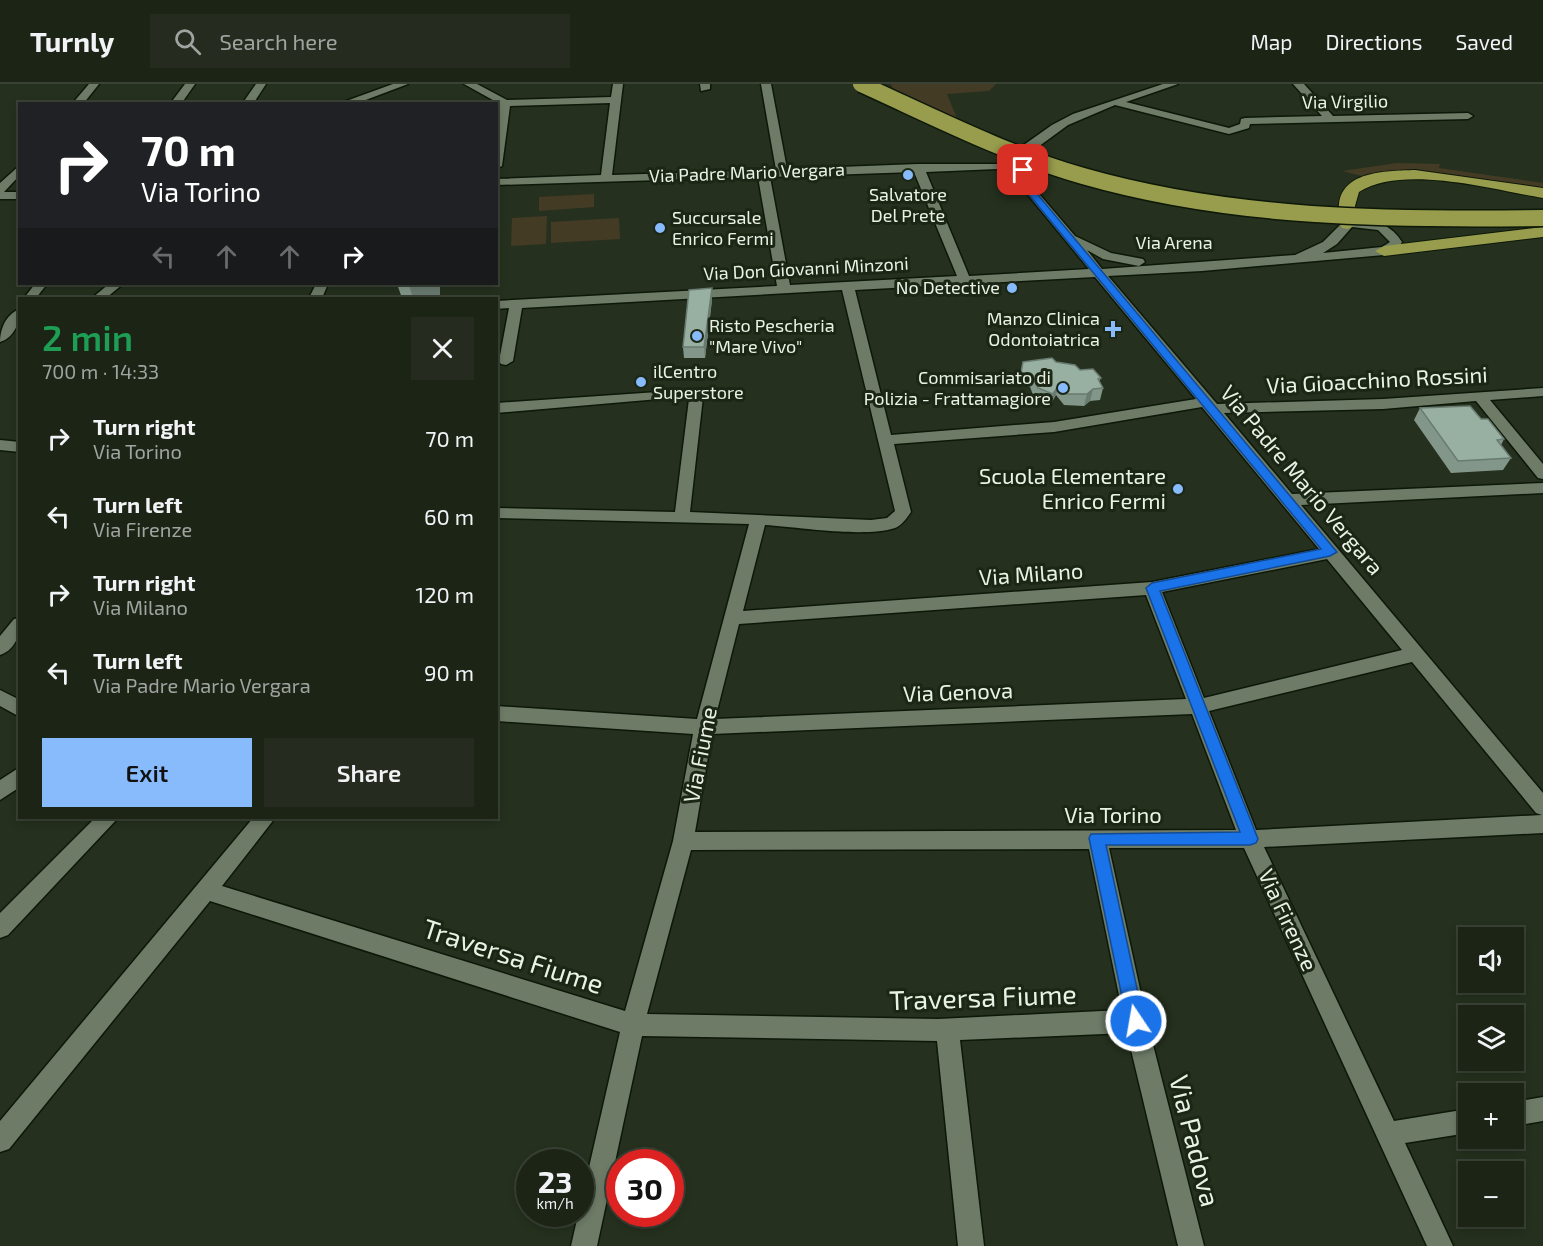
<!DOCTYPE html>
<html lang="en">
<head>
<meta charset="utf-8">
<style>
  body { margin:0; font-family:"Exo 2",sans-serif; background:#252c1f; color:#f1f3f6; height:100vh; display:flex; flex-direction:column; font-size:22px; white-space:nowrap }
  * { box-sizing:border-box; margin:0 }
  p { font-size:20px; color:#a0a4a1 }
  .icon { flex:none; width:33px; height:33px; fill:none; stroke:currentColor; stroke-width:2; stroke-linecap:round; stroke-linejoin:round }
  .map { position:relative; flex:1; overflow:hidden }
  .sheet { position:absolute; left:18px; top:213px; width:480px; height:522px; display:flex; flex-direction:column; background:#1c2416; border-radius:0px; box-shadow:0 3px 9px #0003,0 0 0 2px #3a4135 }
  .sheet>* { flex:none }
  .banner { position:absolute; left:18px; top:18px; width:480px; height:183px; border-radius:0px; box-shadow:0 3px 9px #0003,0 0 0 2px #3a4135; background:#202124; color:#fff; overflow:hidden }
  .fabs { position:absolute; left:1458px; top:843px; display:grid; gap:12px }
  .fabs a { display:grid; place-items:center; width:66px; height:66px; border-radius:0px; background:#1c2416; box-shadow:0 3px 9px #0003,0 0 0 2px #3a4135; font-size:30px }
  .speed { position:absolute; left:516px; top:1065px; display:flex; gap:12px; font-size:30px; font-weight:700; text-align:center }
  .speed>* { display:grid; place-content:center; width:78px; height:78px; border-radius:50%; background:#1c2416; box-shadow:0 3px 9px #0003,0 0 0 2px #3a4135; line-height:1 }
  .speed small { font-size:15px; font-weight:400 }
  .speed .limit { border:9px solid #d22; background:#fff; color:#111 }
  .pin { position:absolute; display:grid; place-items:center; width:51px; height:51px; color:#fff; margin:-26px; border-radius:12px; box-shadow:0 3px 9px #0006 }
  .me { position:absolute; width:66px; margin:-33px; rotate:348deg; stroke-linejoin:round; filter:drop-shadow(0 0 4px #0008) }
  .turn { display:flex; align-items:center; gap:21px; height:126px; padding:0 24px; font-size:27px }
  .turn .icon { width:78px; height:78px; stroke-width:2.5 }
  .turn b { display:block; font-size:42px; line-height:51px }
  .lanes { display:flex; align-items:center; height:57px; padding:0 24px; background:#0003; justify-content:center; gap:30px; direction:ltr }
  .lanes .off { opacity:.35 }
  .round { display:grid; place-items:center; flex:none; width:63px; height:63px; border-radius:0px; background:#252c1f }
  .headline { display:flex; align-items:center; justify-content:space-between; height:102px; padding:0 24px }
  h1 { font-size:36px; font-weight:600; line-height:45px; color:#1e9e55 }
  .cta { display:flex; gap:12px; margin-top:auto; padding:12px 24px }
  .cta a { flex:1; height:69px; border-radius:0px; background:#87bbfb; color:#111; font-size:24px; font-weight:600; line-height:69px; text-align:center }
  .cta a+a { background:#252c1f; color:#f1f3f6 }
  ul { padding:0; list-style:none }
  li { display:flex; align-items:center; gap:18px; height:78px; padding:0 24px }
  li div { flex:1 }
  li b { display:block; font-size:22px }
  li em { font-style:normal }
  header { display:flex; align-items:center; gap:36px; box-sizing:border-box; height:84px; padding:0 30px; background:#1c2416; border-bottom:2px solid #3a4135 }
  header strong { font-size:28px }
  nav { display:flex; gap:33px; margin-inline-start:auto; font-size:21px }
  .search { width:420px; height:54px; background:#252c1f; display:flex; align-items:center; gap:15px; box-sizing:border-box; padding:0 21px; border-radius:0px; color:#a0a4a1; font-size:22px }
  .map>svg:first-child { display:block }
</style>
</head>
<body>
<header>
<strong>Turnly</strong>
<div class="search"><svg class="icon" aria-label="search" viewBox="0 0 24 24"><circle cx="10" cy="10" r="6"/><path d="M15 15l6 6"/></svg>Search here</div>
<nav><a>Map</a><a>Directions</a><a>Saved</a></nav>
</header>
<div class="map">
<svg width="1543" height="1162" viewBox="0 0 1543 1162">
  <rect width="100%" height="100%" fill="#25301e"/>
  <!-- green -->
  <g fill="#443b25">
    <path d="M891 0H996L989 7 947 10 958 37 895 11Z"/>
    <path d="M1397 79 1440 80 1439 84 1543 99V106L1381 88 1362 92 1342 87Z"/>
    <path d="M594 110V123L539 127V113Z"/>
    <path d="M547 132 546 160 511 162 512 134Z"/>
    <path d="M619 134 620 155 551 159V138Z"/>
  </g>
  <g fill="none" stroke-linecap="round" stroke-linejoin="round">
    <defs>
      <g id="minor">
        <path d="M89 0H99L83 20H72Z"/>
        <path d="M185 0H195L181 20H170Z"/>
        <path d="M256 0H266L253 20H242Z"/>
        <path d="M393 0H408L355 20H338Z"/>
        <path d="M464 0H477L507 16 611 13 613 0H623L612 91 776 86 761 0H771L787 85 918 80H1001V84L997 85 926 88 969 192 1089 185 1020 101 1003 92 1001 90 1007 87 1028 97 1075 152 1111 169 1143 175 1145 178 1139 182 1103 175 1087 166 1102 185 1295 171 1323 158 1344 137C1366 132 1390 138 1402 158L1397 166 1384 171 1202 187 1108 192 1217 320 1383 315 1543 304V312L1490 316 1543 380V395L1538 394 1476 317 1383 325 1224 329 1292 410 1543 399V409L1301 421 1543 709V749L1264 763 1394 1037 1468 1025V1049L1405 1059 1453 1162H1427L1244 764H1109L1147 937 1204 1162H1178L1127 949 960 956 984 1162H958L937 957 642 952 597 1162H571L620 948 210 817 9 1065 0 1068V1037L253 734H275L222 802 625 927 673 757 693 650 496 637V622L697 635 749 440 496 434V424L675 428 689 315 682 313 496 329V319L687 306 703 313 690 428 871 436 887 434 895 427 842 206 522 224 513 277 506 281 501 280 499 277 509 224 496 225V217L777 202 758 93 496 101V95L601 91 610 19 510 22 502 82 496 85V41L500 20ZM914 88 957 192 790 201 770 93ZM1352 143 1378 146 1390 158 1382 163 1323 169 1337 160ZM1095 193 1196 315 1054 338 891 351 855 206ZM1202 323 1319 465 1152 498 743 527 765 441C798 443 864 454 895 444 901 442 907 434 911 428L894 360 1054 348ZM1327 475 1402 566 1204 614 1162 508ZM1146 511 1186 615 715 635 739 540ZM1412 578 1536 729 1542 731 1256 746 1209 627ZM1192 630 1236 746 695 748 712 650ZM1089 765 1122 926 938 935 647 930 691 766Z"/>
        <path d="M700 0H710V5L701 7Z"/>
        <path d="M1163 0H1178L1126 18 1229 44 1240 40 1241 35 1245 34 1322 32 1293 0H1304L1333 32 1468 29 1473 32 1468 35 1250 40 1249 44 1229 50 1115 21 1068 41 1027 71 1007 80 1001 77 1052 41 1073 30Z"/>
        <path d="M20 81V91L4 108H20V115H0V99Z"/>
        <path d="M35 200H47L36 214H24Z"/>
        <path d="M109 200H123L106 214H92Z"/>
        <path d="M316 200H328L322 214H309Z"/>
        <path d="M20 225C20 238 14 254 0 258 0 245 6 230 20 225Z"/>
        <path d="M0 356 20 358V368L0 366Z"/>
        <path d="M20 534C20 549 17 565 0 571V552L14 535Z"/>
        <path d="M0 606 20 616V633L0 622Z"/>
        <path d="M20 683V703L0 716V696Z"/>
        <path d="M95 734H118L8 851 0 854V829Z"/>
        <path d="M1543 1013V1037L1514 1042V1018Z"/>
      </g>
      <g id="highway">
        <path d="M1415 86 1543 104V114C1493 106 1404 80 1359 108L1355 122 1357 140 1348 145 1342 144C1338 137 1338 128 1339 120 1343 86 1389 87 1415 86Z"/>
        <path d="M1543 143V153L1384 172 1375 167 1384 162Z"/>
      </g>
    </defs>
    <!-- minor casing -->
    <use href="#minor" stroke="#0d1808" stroke-width="3"/>
    <!-- highway casing -->
    <use href="#highway" stroke="#0d1808" stroke-width="2"/>
    <!-- minor -->
    <use href="#minor" fill="#6d7b67" fill-rule="evenodd"/>
    <!-- highway -->
    <use href="#highway" fill="#989c4d" fill-rule="evenodd"/>
    <defs>
      <path id="highway-bridge" d="M861 0C934 33 1006 70 1083 92 1233 135 1389 136 1543 134"/>
    </defs>
    <!-- highway-bridge casing -->
    <use href="#highway-bridge" stroke="#0d1808" stroke-width="19" stroke-linecap="butt"/>
    <!-- highway-bridge -->
    <use href="#highway-bridge" stroke="#989c4d" stroke-width="16"/>
  </g>
  <!-- wall -->
  <g fill="#82978a">
    <path d="M397 200H440V213L428 214H402Z"/>
    <path d="M712 216 705 274H684L683 263Z"/>
    <path d="M1023 278H1056L1101 294 1099 298 1103 304 1100 316 1090 317 1084 322 1064 321 1056 311 1050 321 1035 316 1030 303 1019 300Z"/>
    <path d="M1420 324 1481 335 1504 355 1501 361 1511 374 1503 386 1451 389 1414 336Z"/>
  </g>
  <!-- shaded-wall -->
  <g fill="#6a7b71">
    <path d="M425 200H440V213L428 214H413L409 201Z"/>
    <path d="M712 204V216L705 274 704 263Z"/>
    <path d="M1059 300 1056 311 1050 321 1053 310Z"/>
    <path d="M1093 305 1090 317 1084 322 1087 310Z"/>
  </g>
  <!-- building -->
  <g fill="#97b0a1" stroke="#6a7b71" stroke-width="1.5">
    <path d="M712 204 704 263H683L689 206Z"/>
    <path d="M1052 274 1056 278 1075 281 1080 286 1093 285 1101 294 1098 295 1103 304 1093 305 1087 310H1067L1059 300 1053 310 1038 304 1033 292 1021 289 1023 278Z"/>
    <path d="M1470 322 1481 335H1488L1504 355 1497 356 1511 374 1458 377 1420 324Z"/>
  </g>
  <!-- route -->
  <path fill="#1a73e8" stroke="#114b97" stroke-width="1.5" d="M1023 84 1027 86 1028 99 1337 468 1330 472 1160 507 1258 755 1256 759 1250 761H1106L1144 937 1142 943 1136 946 1130 943 1127 937 1089 754 1091 750 1240 748 1146 504 1152 499 1321 465 1021 101 1019 86Z"/>
  <!-- markers -->
  <g fill="#87bbfb" stroke="#1b2615" stroke-width="2">
    <circle cx="908" cy="91" r="6"/>
    <circle cx="660" cy="144" r="6"/>
    <circle cx="1012" cy="204" r="6"/>
    <path d="M1110 236h6v6h6v6h-6v6h-6v-6h-6v-6h6z"/>
    <circle cx="697" cy="252" r="6"/>
    <circle cx="641" cy="298" r="6"/>
    <circle cx="1063" cy="304" r="6"/>
    <circle cx="1178" cy="405" r="6"/>
  </g>
  <g text-anchor="middle" stroke-width="6" stroke-linejoin="round" paint-order="stroke">
    <!-- far-street labels -->
    <g font-size="18" fill="#eaf2e6" stroke="#1b2615">
      <text transform="translate(1345 18) rotate(-1)" y="6">Via Virgilio</text>
      <text transform="translate(747 89) rotate(-2)" y="6">Via Padre Mario Vergara</text>
      <text x="1174" y="165">Via Arena</text>
      <text transform="translate(806 185) rotate(-3)" y="6">Via Don Giovanni Minzoni</text>
    </g>
    <!-- far-poi labels -->
    <g font-size="18" fill="#eaf2e6" stroke="#1b2615" text-anchor="start">
      <text x="908" y="117" text-anchor="middle">Salvatore<tspan x="908" dy="21">Del Prete</tspan></text>
      <text x="672" y="140">Succursale<tspan x="672" dy="21">Enrico Fermi</tspan></text>
      <text x="1000" y="210" text-anchor="end">No Detective</text>
      <text x="1100" y="241" text-anchor="end">Manzo Clinica<tspan x="1100" dy="21">Odontoiatrica</tspan></text>
      <text x="709" y="248">Risto Pescheria<tspan x="709" dy="21">"Mare Vivo"</tspan></text>
      <text x="653" y="294">ilCentro<tspan x="653" dy="21">Superstore</tspan></text>
      <text x="1051" y="300" text-anchor="end">Commisariato di<tspan x="1051" dy="21">Polizia - Frattamagiore</tspan></text>
    </g>
    <!-- street labels -->
    <g font-size="22" fill="#eaf2e6" stroke="#1b2615">
      <text transform="translate(1377 296) rotate(-3)" y="8">Via Gioacchino Rossini</text>
      <text transform="translate(1302 396) rotate(50)" y="8">Via Padre Mario Vergara</text>
      <text transform="translate(1031 490) rotate(-4)" y="8">Via Milano</text>
      <text transform="translate(958 608) rotate(-2)" y="8">Via Genova</text>
      <text transform="translate(700 671) rotate(-79)" y="8">Via Fiume</text>
      <text x="1113" y="739">Via Torino</text>
      <text transform="translate(1288 836) rotate(65)" y="8">Via Firenze</text>
    </g>
    <!-- poi labels -->
    <g font-size="22" fill="#eaf2e6" stroke="#1b2615" text-anchor="end">
      <text x="1166" y="400">Scuola Elementare<tspan x="1166" dy="25">Enrico Fermi</tspan></text>
    </g>
    <!-- near-street labels -->
    <g font-size="27" fill="#eaf2e6" stroke="#1b2615">
      <text transform="translate(513 873) rotate(18)" y="9">Traversa Fiume</text>
      <text transform="translate(983 914) rotate(-2)" y="9">Traversa Fiume</text>
      <text transform="translate(1194 1057) rotate(76)" y="9">Via Padova</text>
    </g>
  </g>
</svg>
<div class="fabs">
<a><svg class="icon" aria-label="sound" viewBox="0 0 24 24"><path d="M4 9h4l5-4v14l-5-4H4zM17 9q2 3 0 6"/></svg></a>
<a><svg class="icon" aria-label="layers" viewBox="0 0 24 24"><path d="M12 4l9 5-9 5-9-5zM3 14l9 5 9-5"/></svg></a>
<a>+</a>
<a>−</a>
</div>
<div class="speed"><div>23<small>km/h</small></div><div class="limit">30</div></div>
<div class="pin" style="left:1023px;top:86px;background:#d93025"><svg class="icon" aria-label="arrive" viewBox="0 0 24 24"><path d="M6 21V4h12l-3 4 3 4H6"/></svg></div>
<svg class="me" style="left:1136px;top:937px" viewBox="-20 -20 40 40"><circle r="17" fill="#1a73e8" stroke="#fff" stroke-width="3"/><path d="M0-11L8 9 0 5-8 9z" fill="#fff"/></svg>
<div class="banner">
<div class="turn"><svg class="icon" aria-label="right" viewBox="0 0 24 24"><path d="M7 20v-9h11M14 6l5 5-5 5"/></svg><div><b>70 m</b>Via Torino</div></div>
<div class="lanes"><svg class="icon off" aria-label="left" viewBox="0 0 24 24"><path d="M17 20v-9H6M10 6l-5 5 5 5"/></svg><svg class="icon off" aria-label="ahead" viewBox="0 0 24 24"><path d="M12 20V5M6 11l6-6 6 6"/></svg><svg class="icon off" aria-label="ahead" viewBox="0 0 24 24"><path d="M12 20V5M6 11l6-6 6 6"/></svg><svg class="icon" aria-label="right" viewBox="0 0 24 24"><path d="M7 20v-9h11M14 6l5 5-5 5"/></svg></div>
</div>
<section class="sheet">
<div class="headline"><div><h1>2 min</h1><p>700 m · 14:33</p></div><a class="round"><svg class="icon" aria-label="close" viewBox="0 0 24 24"><path d="M6 6l12 12M18 6L6 18"/></svg></a></div>
<ul>
<li><svg class="icon" aria-label="right" viewBox="0 0 24 24"><path d="M7 20v-9h11M14 6l5 5-5 5"/></svg><div><b>Turn right</b><p>Via Torino</p></div><em>70 m</em></li>
<li><svg class="icon" aria-label="left" viewBox="0 0 24 24"><path d="M17 20v-9H6M10 6l-5 5 5 5"/></svg><div><b>Turn left</b><p>Via Firenze</p></div><em>60 m</em></li>
<li><svg class="icon" aria-label="right" viewBox="0 0 24 24"><path d="M7 20v-9h11M14 6l5 5-5 5"/></svg><div><b>Turn right</b><p>Via Milano</p></div><em>120 m</em></li>
<li><svg class="icon" aria-label="left" viewBox="0 0 24 24"><path d="M17 20v-9H6M10 6l-5 5 5 5"/></svg><div><b>Turn left</b><p>Via Padre Mario Vergara</p></div><em>90 m</em></li>
</ul>
<div class="cta"><a>Exit</a><a>Share</a></div>
</section>
</div>
</body>
</html>
